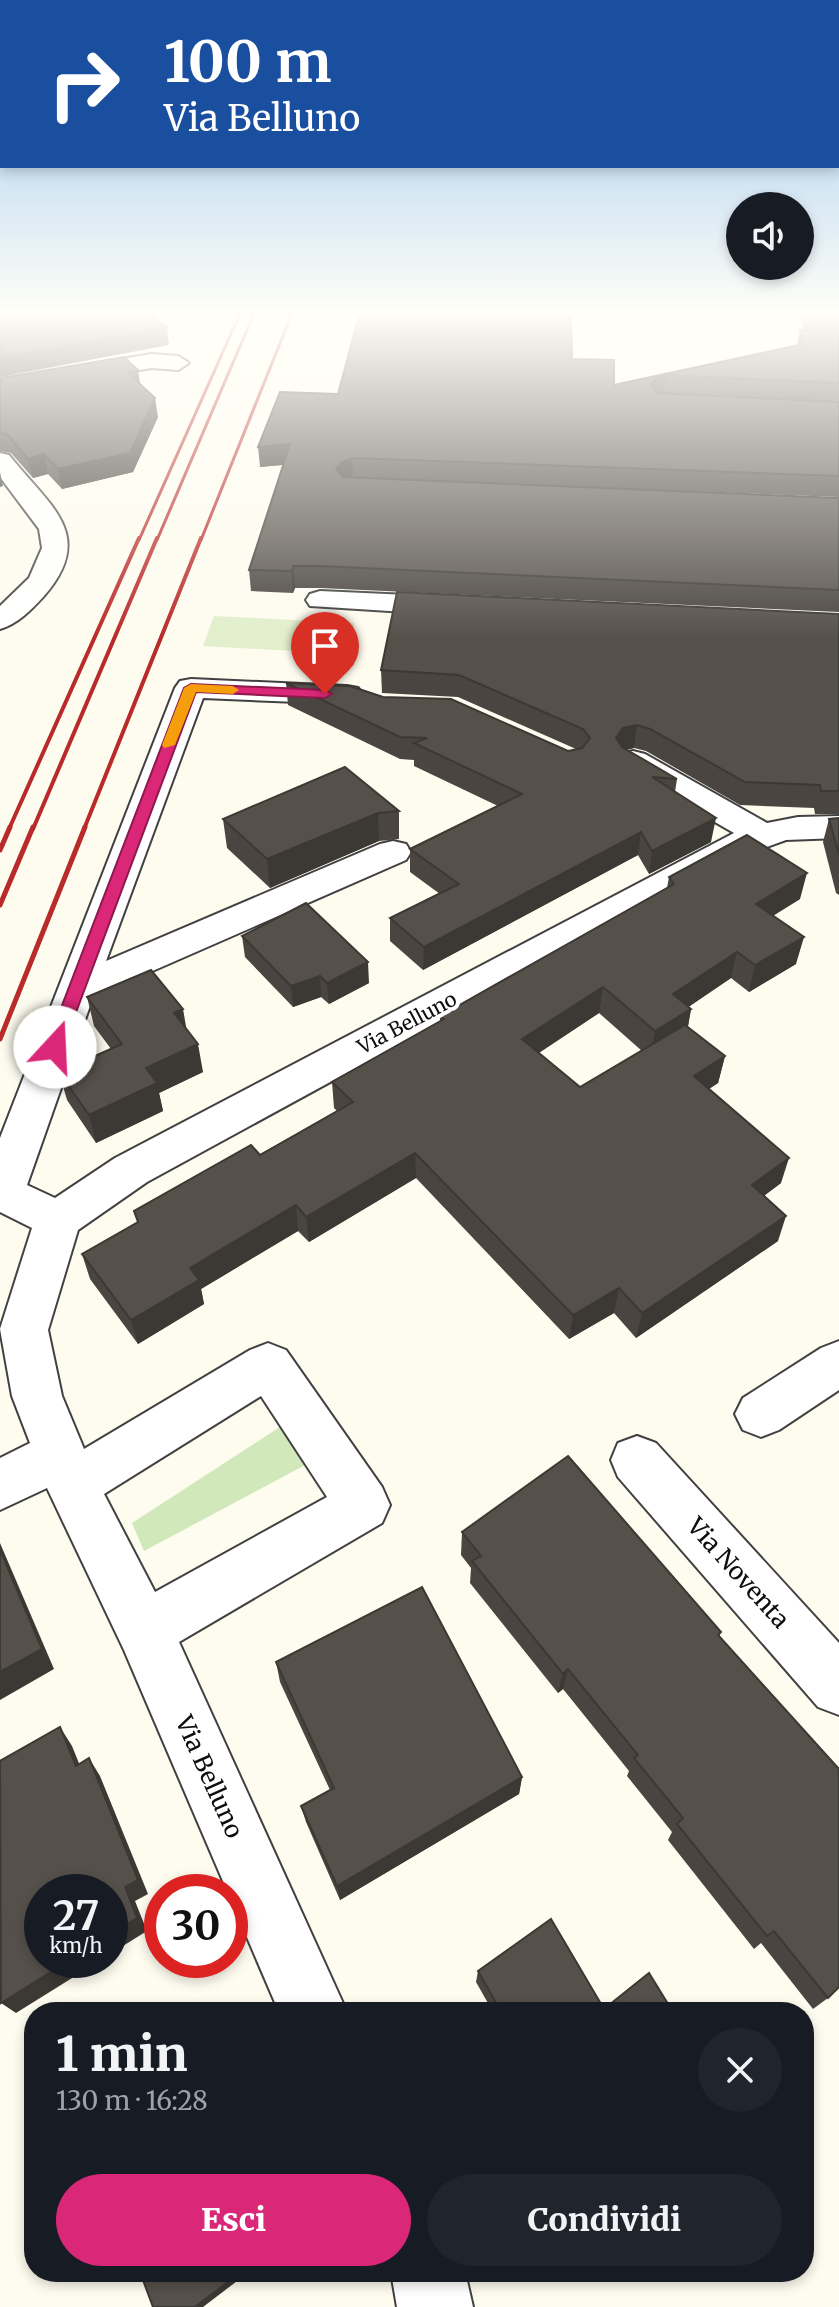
<!DOCTYPE html>
<html lang="it">
<head>
<meta charset="utf-8">
<style>
  body { margin:0; font-family:Merriweather,serif; background:#20242c; color:#f1f3f6; height:100vh; display:flex; flex-direction:column; font-size:30px; white-space:nowrap }
  * { box-sizing:border-box; margin:0 }
  p { font-size:26px; color:#9ea1a6 }
  .icon { flex:none; width:44px; height:44px; fill:none; stroke:currentColor; stroke-width:2; stroke-linecap:round; stroke-linejoin:round }
  .map { position:relative; flex:1; overflow:hidden }
  .side { position:absolute; left:24px; top:2002px; width:790px; height:280px; display:flex; flex-direction:column; background:#171b24; border-radius:32px; box-shadow:0 4px 12px #0003 }
  .side>* { flex:none }
  .guide { position:absolute; left:0px; top:0px; width:840px; height:168px; box-shadow:0 4px 12px #0003; background:#1a4fa0; color:#fff; overflow:hidden }
  .tools { position:absolute; left:726px; top:192px; display:grid; gap:16px }
  .tools a { display:grid; place-items:center; width:88px; height:88px; border-radius:50%; background:#171b24; box-shadow:0 4px 12px #0003; font-size:40px }
  .speed { position:absolute; left:24px; top:1874px; display:flex; gap:16px; font-size:40px; font-weight:700; text-align:center }
  .speed>* { display:grid; place-content:center; width:104px; height:104px; border-radius:50%; background:#171b24; box-shadow:0 4px 12px #0003; line-height:1 }
  .speed small { font-size:20px; font-weight:400 }
  .speed .limit { border:12px solid #d22; background:#fff; color:#111 }
  .pin { position:absolute; display:grid; place-items:center; width:68px; height:68px; color:#fff; margin:-82px -34px; border-radius:50% 50% 50% 0; rotate:-45deg; box-shadow:0 0 8px #0007 }
  .pin .icon { rotate:45deg }
  .me { position:absolute; width:88px; margin:-44px; rotate:20deg; stroke-linejoin:round; filter:drop-shadow(0 0 6px #0008) }
  .turn { display:flex; align-items:center; gap:28px; height:168px; padding:0 32px; font-size:36px }
  .turn .icon { width:104px; height:104px; stroke-width:2.5 }
  .turn b { display:block; font-size:56px; line-height:68px }
  .round { display:grid; place-items:center; flex:none; width:84px; height:84px; border-radius:42px; background:#20242c }
  .summary { display:flex; align-items:center; justify-content:space-between; height:136px; padding:0 32px }
  h1 { font-size:48px; font-weight:800; line-height:60px }
  .action { display:flex; gap:16px; margin-top:auto; padding:16px 32px }
  .action a { flex:1; height:92px; border-radius:48px; background:#db2777; color:#fff; font-size:32px; font-weight:800; line-height:92px; text-align:center }
  .action a+a { background:#20242c; color:#f1f3f6 }
  .map>svg:first-child { display:block }
</style>
</head>
<body>
<div class="map">
<svg width="839" height="2307" viewBox="0 0 839 2307">
  <rect width="100%" height="100%" fill="#fefcef"/>
  <!-- green -->
  <path fill="#d0e8ba" d="M283 1425 309 1463 144 1551 132 1523Z"/>
  <!-- pitch -->
  <path fill="#e1efcc" d="M214 616 354 623 346 654 203 646Z"/>
  <g fill="none" stroke-linecap="round" stroke-linejoin="round">
    <defs>
      <g id="street">
        <path d="M151 354 178 356 189 363 178 370 151 368 0 394V380Z"/>
        <path d="M0 453 9 455C48 505 98 534 44 596 32 609 18 624 0 629V606L29 578 42 548 39 529 0 477Z"/>
        <path d="M320 591 453 597 463 600 467 606 463 612 453 615 310 606 306 600 310 594Z"/>
        <path d="M191 679 347 686 358 688 363 695 358 702 347 704 203 698 106 961 380 844 393 841 406 844 411 852 406 860 93 997 27 1185 55 1198 115 1158 734 833 621 768 616 761 621 754 633 751 645 754 767 823 798 817 839 816V838L786 840 750 853 147 1182 78 1230 48 1330 62 1396 84 1449 250 1350 268 1343 286 1350 382 1487 390 1505 382 1523 179 1642 347 2012H279L124 1650 47 1488 0 1510V1458L30 1443 12 1396 0 1329 32 1228 0 1212V1138L175 688 180 681ZM261 1396 327 1497 155 1592 104 1494Z"/>
        <path d="M839 1341V1390L779 1430 761 1437 743 1430 735 1414 743 1398 821 1348Z"/>
        <path d="M637 1436 656 1443 839 1643V1715L818 1707 618 1477 611 1460 618 1443Z"/>
        <path d="M391 2272H465L473 2307H397Z"/>
      </g>
    </defs>
    <!-- street casing -->
    <use href="#street" stroke="#414141" stroke-width="4"/>
    <!-- street -->
    <use href="#street" fill="#fff" fill-rule="evenodd"/>
    <!-- rail-far2 -->
    <g stroke="#b92b2b" stroke-width="3">
      <path d="M139 540 239 316"/>
      <path d="M157 540 253 316"/>
      <path d="M201 540 291 316"/>
    </g>
    <!-- rail-far1 -->
    <g stroke="#b92b2b" stroke-width="4">
      <path d="M9 829 139 538"/>
      <path d="M33 829 157 538"/>
      <path d="M84 829 201 538"/>
    </g>
    <!-- rail -->
    <g stroke="#b92b2b" stroke-width="5">
      <path d="M0 850 10 827"/>
      <path d="M0 905 33 827"/>
      <path d="M0 1039 85 827"/>
    </g>
  </g>
  <!-- wall -->
  <g fill="#4a4540" fill-rule="evenodd">
    <path d="M801 316H839V497L632 489 839 498V612L320 588H295L293 593 251 591 249 570 283 465 260 467 338 394 572 359 614 385 797 345 800 330H803Z"/>
    <path d="M0 378 140 384 158 417 133 472 62 489 48 474 33 478 11 453 0 451Z"/>
    <path d="M839 614V814H815L814 808 740 805 646 751 634 748 626 750 677 779 675 792 711 842 649 874 638 855 423 970 390 941V918L440 894 410 872V849L498 806 414 766V760L400 759 288 705 286 683 383 697 568 751 576 749 458 697 382 693 381 670Z"/>
    <path d="M399 811V839L379 841 270 888 227 848 223 819Z"/>
    <path d="M839 818V895L836 893 823 842 829 819Z"/>
    <path d="M669 877 800 899 773 916 796 964 749 992 731 978 688 1007 691 1009 688 1027 725 1056 718 1083 709 1089 781 1183 764 1196 778 1241 636 1338 614 1313 569 1339 416 1178 309 1242 298 1231 201 1289 204 1304 138 1344 90 1279 82 1254 337 1111 334 1108 332 1082 440 1021V1016L667 888ZM599 1013 642 1051 580 1087 539 1053Z"/>
    <path d="M242 936 369 983 329 1004 321 997 293 1007 245 957Z"/>
    <path d="M87 997 186 1029 203 1072 159 1093 163 1111 96 1143 67 1100 59 1072 111 1049 94 1026Z"/>
    <path d="M462 1532 721 1632 719 1637 828 1998 813 2009 761 1943 754 1949 668 1840 672 1832 627 1776 629 1771 563 1689 558 1693 470 1583 471 1568 461 1555Z"/>
    <path d="M276 1662 522 1777 519 1794 340 1900 306 1822 301 1806 330 1790 280 1682Z"/>
    <path d="M478 1971 604 2009 673 2012H493L476 1982Z"/>
  </g>
  <!-- shaded-wall -->
  <g fill="#3c3834">
    <path d="M167 327 169 345 0 377V358Z"/>
    <path d="M138 370 141 389 127 372Z"/>
    <path d="M666 375 663 395 653 398 650 385 655 378Z"/>
    <path d="M155 398 158 417 133 472 62 489 58 469Z"/>
    <path d="M290 444 291 464 260 467 258 447Z"/>
    <path d="M44 454 48 474 33 478 28 459Z"/>
    <path d="M352 458 353 479 343 482 336 469 342 462Z"/>
    <path d="M0 472 3 486 0 487Z"/>
    <path d="M293 566 295 588 293 593 292 571Z"/>
    <path d="M637 725 634 748 620 751 616 738 623 728Z"/>
    <path d="M378 813 379 841 270 888 267 859Z"/>
    <path d="M716 818 711 842 649 874 652 851Z"/>
    <path d="M641 832 638 855 423 970 424 947Z"/>
    <path d="M807 873 800 899 749 930 756 904Z"/>
    <path d="M804 937 796 964 749 992 755 965Z"/>
    <path d="M737 952 731 978 668 1021 673 994Z"/>
    <path d="M368 962 369 983 329 1004 327 983Z"/>
    <path d="M320 976 321 997 293 1007 291 986Z"/>
    <path d="M603 987 599 1013 520 1065 522 1039Z"/>
    <path d="M183 1009 188 1038 174 1013Z"/>
    <path d="M691 1009 686 1036 650 1057 655 1031Z"/>
    <path d="M198 1044 203 1072 159 1093 163 1111 96 1143 89 1115 146 1068Z"/>
    <path d="M725 1056 718 1083 688 1102 694 1076Z"/>
    <path d="M415 1153 416 1178 309 1242 306 1217Z"/>
    <path d="M789 1158 781 1183 744 1210 752 1185Z"/>
    <path d="M296 1205 298 1231 201 1289 204 1304 138 1344 131 1320 190 1268Z"/>
    <path d="M786 1216 778 1241 636 1338 642 1313Z"/>
    <path d="M619 1288 614 1313 569 1339 573 1315Z"/>
    <path d="M0 1543 54 1669 0 1700Z"/>
    <path d="M568 1669 563 1689 558 1693 563 1674Z"/>
    <path d="M60 1727 72 1746 87 1783 76 1766Z"/>
    <path d="M89 1758 100 1776 148 1894 135 1901 147 1931 110 1954V1935L125 1887Z"/>
    <path d="M522 1777 519 1794 340 1900 337 1886Z"/>
    <path d="M70 1960H101L16 2013 1 2003Z"/>
    <path d="M241 2272H249L203 2307H195Z"/>
  </g>
  <!-- building -->
  <g fill="#56504b" stroke="#3c3834" stroke-width="2">
    <path d="M0 316H151L167 327 0 358Z"/>
    <path d="M359 316H571L572 359 614 360V385L804 344 800 330H808L807 316H839V383L666 375 655 378 650 385 657 393 839 402V476L352 458 342 462 336 469 343 477 839 498V590L319 566H293L292 571 249 570 290 444 258 447 280 392 338 394Z"/>
    <path d="M124 357 138 370 127 372 155 398 130 453 58 469 44 454 28 459 7 434 0 433V378Z"/>
    <path d="M397 592 839 614V791H821L820 785 745 782 650 729 637 725 623 728 616 738 622 747 677 779 652 777 716 818 652 851 641 832 424 947 390 918 459 884 410 849 522 794 414 743 427 738 400 737 286 683 350 686 383 697 451 699 568 751 582 748 590 738 583 729 459 675 381 670Z"/>
    <path d="M345 767 399 811 378 813 267 859 223 819Z"/>
    <path d="M839 818V855L829 819Z"/>
    <path d="M747 835 807 873 756 904 804 937 755 965 737 952 673 994 691 1009 655 1031 603 987 522 1039 580 1087 685 1025 725 1056 694 1076 789 1158 752 1185 786 1216 642 1313 619 1288 573 1315 415 1153 306 1217 296 1205 190 1268 199 1280 131 1320 82 1254 138 1222 134 1211 251 1145 260 1155 353 1102 332 1082 444 1019 440 1016 674 884 669 877Z"/>
    <path d="M306 903 368 962 327 983 320 976 291 986 242 936Z"/>
    <path d="M151 970 183 1009 174 1013 198 1044 146 1068 157 1083 89 1115 59 1072 122 1044 87 997Z"/>
    <path d="M568 1456 721 1632 718 1635 839 1769V1987L828 1998 774 1931 767 1936 677 1824 683 1818 634 1758 638 1755 568 1669 563 1674 472 1561 481 1556 462 1532Z"/>
    <path d="M0 1550 42 1649 0 1672Z"/>
    <path d="M422 1587 522 1777 337 1886 301 1806 334 1788 276 1662Z"/>
    <path d="M60 1727 76 1766 89 1758 138 1880 125 1887 137 1918 110 1935V1892H42V1960H70L1 2003 0 1761Z"/>
    <path d="M551 1919 604 2009 649 1973 673 2012H494L499 2008 478 1971Z"/>
    <path d="M183 2007 185 2012H176Z"/>
    <path d="M140 2272H241L195 2307H153Z"/>
  </g>
  <!-- sky -->
  <linearGradient id="sky" x2="0" y2="1"><stop stop-color="#94c3ed"/><stop offset="0.49" stop-color="#fffef8"/><stop offset="1" stop-color="#fffef8" stop-opacity="0"/></linearGradient>
  <rect width="839" height="639" fill="url(#sky)"/>
  <!-- route -->
  <path fill="#db2777" stroke="#8e194d" stroke-width="2" d="M191 684 325 690 332 694 325 698 196 692 63 1047 55 1053 49 1051 46 1047 184 688Z"/>
  <!-- slow -->
  <path fill="#f59e0b" d="M191 684 233 686 239 690 233 694 196 692 175 745 164 748 162 745 184 688Z"/>
  <g text-anchor="middle" stroke-width="8" stroke-linejoin="round" paint-order="stroke">
    <!-- street labels -->
    <g font-size="20" fill="#0e0e0e" stroke="#fff">
      <text transform="translate(407 1023) rotate(-28)" y="7">Via Belluno</text>
    </g>
    <!-- near-street labels -->
    <g font-size="24" fill="#0e0e0e" stroke="#fff">
      <text transform="translate(738 1573) rotate(48)" y="8">Via Noventa</text>
      <text transform="translate(209 1777) rotate(66)" y="8">Via Belluno</text>
    </g>
  </g>
</svg>
<div class="tools">
<a><svg class="icon" aria-label="sound" viewBox="0 0 24 24"><path d="M4 9h4l5-4v14l-5-4H4zM17 9q2 3 0 6"/></svg></a>
</div>
<div class="speed"><div>27<small>km/h</small></div><div class="limit">30</div></div>
<div class="pin" style="left:325px;top:694px;background:#d93025"><svg class="icon" aria-label="arrive" viewBox="0 0 24 24"><path d="M6 21V4h12l-3 4 3 4H6"/></svg></div>
<svg class="me" style="left:55px;top:1047px" viewBox="-20 -20 40 40"><circle r="19" fill="#fff"/><path d="M0-13L10 11 0 6-10 11z" fill="#db2777"/></svg>
<div class="guide">
<div class="turn"><svg class="icon" aria-label="right" viewBox="0 0 24 24"><path d="M7 20v-9h11M14 6l5 5-5 5"/></svg><div><b>100 m</b>Via Belluno</div></div>
</div>
<section class="side">
<div class="summary"><div><h1>1 min</h1><p>130 m · 16:28</p></div><a class="round"><svg class="icon" aria-label="close" viewBox="0 0 24 24"><path d="M6 6l12 12M18 6L6 18"/></svg></a></div>
<div class="action"><a>Esci</a><a>Condividi</a></div>
</section>
</div>
</body>
</html>
